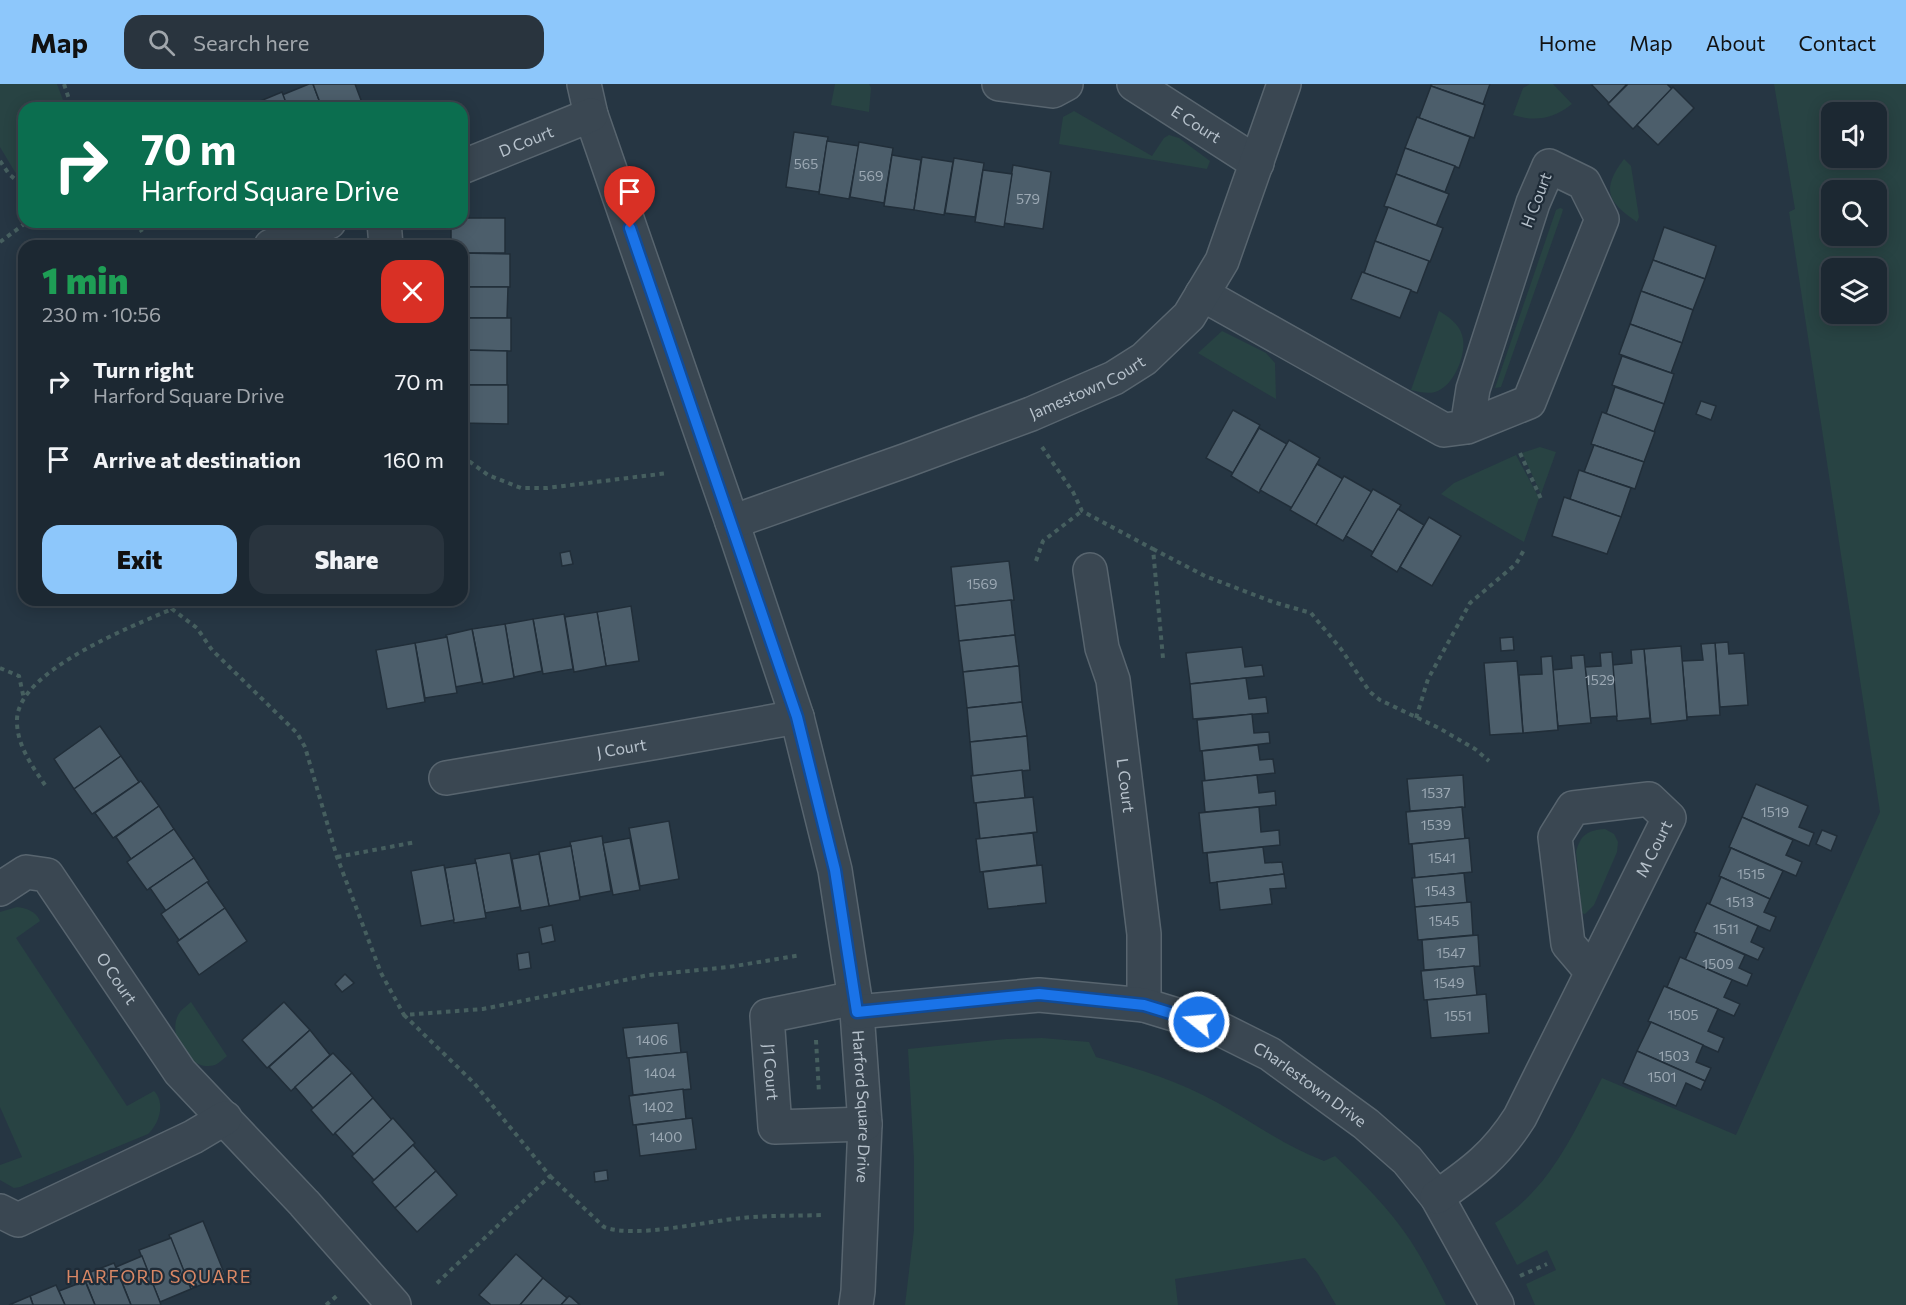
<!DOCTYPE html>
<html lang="en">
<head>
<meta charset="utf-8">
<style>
  body { margin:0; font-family:Commissioner,sans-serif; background:#29343e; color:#f1f3f6; height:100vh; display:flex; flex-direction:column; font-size:22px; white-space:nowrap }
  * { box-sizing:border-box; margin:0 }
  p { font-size:20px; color:#a0a6ac }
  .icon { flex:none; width:33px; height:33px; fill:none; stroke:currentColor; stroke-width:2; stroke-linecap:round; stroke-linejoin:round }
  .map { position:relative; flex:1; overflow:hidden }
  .panel { position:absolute; left:18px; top:156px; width:450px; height:366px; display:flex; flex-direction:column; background:#1c2832; border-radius:18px; box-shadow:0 3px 15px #0003,0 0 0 2px #3a444d }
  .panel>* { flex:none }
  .top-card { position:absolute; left:18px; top:18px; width:450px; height:126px; border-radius:18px; box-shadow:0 3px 15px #0003,0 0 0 2px #3a444d; background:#0b6e4f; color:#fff; overflow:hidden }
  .tools { position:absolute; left:1821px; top:18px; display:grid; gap:12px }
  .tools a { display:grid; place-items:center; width:66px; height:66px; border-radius:12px; background:#1c2832; box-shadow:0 3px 15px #0003,0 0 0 2px #3a444d; font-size:30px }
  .pin { position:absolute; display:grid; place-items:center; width:51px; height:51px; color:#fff; margin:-62px -26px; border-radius:50% 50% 50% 0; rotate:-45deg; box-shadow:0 0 6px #0007 }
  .pin .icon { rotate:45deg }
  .me { position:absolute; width:66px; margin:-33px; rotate:287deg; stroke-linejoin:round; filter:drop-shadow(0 0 4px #0008) }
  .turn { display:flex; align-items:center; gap:21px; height:126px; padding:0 24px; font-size:27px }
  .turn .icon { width:78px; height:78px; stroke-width:2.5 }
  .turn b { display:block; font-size:42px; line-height:51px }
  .round { display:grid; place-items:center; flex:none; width:63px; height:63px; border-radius:18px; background:#29343e }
  .overview { display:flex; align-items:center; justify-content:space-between; height:102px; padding:0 24px }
  h1 { font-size:36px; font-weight:800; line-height:45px; color:#1e9e55 }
  .cta { display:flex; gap:12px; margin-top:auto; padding:12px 24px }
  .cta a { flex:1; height:69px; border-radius:18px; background:#8dc7fb; color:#111; font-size:24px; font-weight:800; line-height:69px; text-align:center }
  .cta a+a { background:#29343e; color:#f1f3f6 }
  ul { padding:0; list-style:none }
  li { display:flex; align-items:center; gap:18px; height:78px; padding:0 24px }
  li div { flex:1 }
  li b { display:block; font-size:22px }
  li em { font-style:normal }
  header { display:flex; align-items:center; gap:36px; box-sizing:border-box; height:84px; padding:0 30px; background:#8dc7fb; color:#111 }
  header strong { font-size:28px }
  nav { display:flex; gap:33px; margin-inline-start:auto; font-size:21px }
  .search { width:420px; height:54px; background:#29343e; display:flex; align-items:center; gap:15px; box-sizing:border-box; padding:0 21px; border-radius:18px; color:#a0a6ac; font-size:22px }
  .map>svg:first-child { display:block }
</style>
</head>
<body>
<header>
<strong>Map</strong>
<div class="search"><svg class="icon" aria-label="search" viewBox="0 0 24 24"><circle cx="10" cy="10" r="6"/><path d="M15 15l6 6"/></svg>Search here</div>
<nav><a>Home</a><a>Map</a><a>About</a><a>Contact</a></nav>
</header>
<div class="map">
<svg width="1906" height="1221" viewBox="0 0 1906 1221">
  <rect width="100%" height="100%" fill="#263643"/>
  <!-- green -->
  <g fill="#284343" fill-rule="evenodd">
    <path d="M0 0H57L66 24H24V97L15 88 0 63Z"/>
    <path d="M835 0H869L871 4 869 28 831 21Z"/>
    <path d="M1530 0H1553L1572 20C1553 35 1536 38 1513 31L1523 4Z"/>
    <path d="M1774 0H1906V1221H1535L1526 1200 1556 1186 1547 1166 1517 1181 1495 1139C1550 1106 1574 1048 1602 994L1736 1051 1880 728 1789 128 1795 125ZM1832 28H1876V74H1832ZM1832 106H1876V152H1832ZM1832 184H1876V230H1832Z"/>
    <path d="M1074 27 1152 72 1164 54 1169 51 1179 54 1210 77 1207 85 1059 60 1063 33Z"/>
    <path d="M1624 75 1631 82 1639 133 1637 138C1607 118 1601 105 1624 75Z"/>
    <path d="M1560 124 1563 125 1562 129 1501 303 1495 304 1556 126Z"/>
    <path d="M1439 227C1449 233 1459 240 1462 251 1468 268 1454 303 1435 308 1428 310 1419 308 1411 306Z"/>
    <path d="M1222 247 1266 269 1275 279 1276 315 1198 269Z"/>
    <path d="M1540 363 1556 368 1541 410 1522 369Z"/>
    <path d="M1516 371 1539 414 1524 458 1441 410 1454 399Z"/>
    <path d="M1605 745 1614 750 1618 758 1617 768 1594 821 1585 830 1582 829 1576 768C1580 751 1588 746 1605 745Z"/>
    <path d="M17 823C26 824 36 827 40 837L16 854 127 1022 154 1007C166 1019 159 1040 148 1050L20 1103 14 1104 0 1096V1081L22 1073 0 1023V828Z"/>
    <path d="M191 918 227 972C223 975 219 979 215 981 188 989 165 948 180 928 183 924 188 921 191 918Z"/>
    <path d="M1042 954 1089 958 1096 973C1139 985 1179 997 1218 1019 1254 1039 1285 1062 1324 1077L1335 1072C1362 1098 1389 1124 1410 1156 1423 1176 1435 1199 1446 1221H1336L1318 1190 1305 1174 1175 1195 1178 1221H905L914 1146V1076L908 965 1006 955Z"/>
  </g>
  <!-- building -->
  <g fill="#4c5e6b" stroke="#212e39" stroke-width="1.5">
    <path d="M309 0H313L322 24H288L282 11Z"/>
    <path d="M313 0H355L364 24H322Z"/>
    <path d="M1431 0H1490L1483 20 1431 2Z"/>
    <path d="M1591 0H1627L1609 19Z"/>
    <path d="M1628 0H1667L1672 5 1633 45 1608 20Z"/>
    <path d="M1431 2 1485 21 1474 54 1419 34Z"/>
    <path d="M1673 3 1694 24 1658 61 1637 41Z"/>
    <path d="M282 8 288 24H254L253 20Z"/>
    <path d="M1417 33 1470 53 1459 84 1405 64Z"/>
    <path d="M794 48 828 53 819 108 786 103Z"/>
    <path d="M827 57 859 62 849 115 819 110Z"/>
    <path d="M859 58 893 64 884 119 850 113Z"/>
    <path d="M1405 64 1455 82 1445 108 1396 90Z"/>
    <path d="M892 71 921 76 914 126 884 122Z"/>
    <path d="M922 73 953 78 944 131 914 126Z"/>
    <path d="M954 74 984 79 975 133 945 129Z"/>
    <path d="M1013 81 1051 88 1043 145 1004 139Z"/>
    <path d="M983 86 1012 90 1004 143 975 138Z"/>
    <path d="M1396 90 1449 110 1436 142 1384 122Z"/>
    <path d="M1388 123 1443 144 1430 178 1375 157Z"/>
    <path d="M462 134H505V169H462V162H451V138H462Z"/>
    <path d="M1664 143 1716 162 1705 195 1653 176Z"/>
    <path d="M1375 157 1429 177 1417 209 1364 189Z"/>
    <path d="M462 169 510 170V203H462Z"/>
    <path d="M1653 176 1705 195 1693 226 1641 207Z"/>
    <path d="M1362 188 1411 206 1400 234 1351 215Z"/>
    <path d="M462 203H508L507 234H462Z"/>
    <path d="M1641 207 1693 226 1682 259 1630 240Z"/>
    <path d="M462 234H511V267L462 266Z"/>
    <path d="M1630 240 1682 259 1671 289 1619 270Z"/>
    <path d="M462 266 507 267V301H462Z"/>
    <path d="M1622 272 1674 290 1664 320 1612 301Z"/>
    <path d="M462 301H508V340L462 339Z"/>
    <path d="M1615 303 1664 320 1654 348 1606 330Z"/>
    <path d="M1701 317 1716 322 1711 336 1696 330Z"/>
    <path d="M1233 326 1260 341 1233 389 1206 374Z"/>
    <path d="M1602 328 1655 348 1644 378 1591 360Z"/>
    <path d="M1259 344 1287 360 1259 409 1231 392Z"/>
    <path d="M1289 356 1320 374 1292 424 1260 406Z"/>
    <path d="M1594 361 1644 378 1635 405 1584 388Z"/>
    <path d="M1317 380 1343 395 1316 441 1290 426Z"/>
    <path d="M1579 386 1631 404 1621 433 1570 415Z"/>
    <path d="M1344 392 1372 408 1343 457 1316 441Z"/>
    <path d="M1373 405 1401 421 1373 468 1346 452Z"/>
    <path d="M1564 413 1621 433 1607 470 1552 452Z"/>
    <path d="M1398 425 1424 441 1397 488 1371 472Z"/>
    <path d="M1429 433 1461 452 1432 502 1400 483Z"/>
    <path d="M570 467 573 480 562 482 560 469Z"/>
    <path d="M1009 477 1014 516 955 522 951 483Z"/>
    <path d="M1011 516 1015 551 959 557 955 522Z"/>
    <path d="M631 522 639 577 606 582 597 528Z"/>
    <path d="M597 528 606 582 574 588 565 533Z"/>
    <path d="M564 530 573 585 543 590 533 535Z"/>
    <path d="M533 535 542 587 514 593 505 540Z"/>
    <path d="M505 540 514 594 483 600 472 545Z"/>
    <path d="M472 545 482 598 455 603 446 551Z"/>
    <path d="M1015 551 1019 582 963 588 959 557Z"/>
    <path d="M447 553 457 609 425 614 415 559Z"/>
    <path d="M1513 553 1514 566 1501 567 1500 554Z"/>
    <path d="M1728 558 1729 570 1744 569 1748 621 1720 623 1715 559Z"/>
    <path d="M415 559 425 618 387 625 376 566Z"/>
    <path d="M1715 559 1720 631 1687 633 1682 577 1703 576 1701 560Z"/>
    <path d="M1681 562 1687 636 1651 640 1644 565Z"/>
    <path d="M1242 563 1245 583 1262 581 1264 592 1190 600 1186 569Z"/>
    <path d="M1644 565 1650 634 1617 637 1612 581 1632 579 1631 566Z"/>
    <path d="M1612 568 1617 632 1590 634 1585 583 1601 582 1600 569Z"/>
    <path d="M1584 571 1591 639 1558 642 1552 586 1572 584 1571 572Z"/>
    <path d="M1552 572 1558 646 1523 649 1519 591 1542 590 1541 573Z"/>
    <path d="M1517 577 1523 649 1490 651 1484 579Z"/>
    <path d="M1019 582 1022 618 967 624 963 588Z"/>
    <path d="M1246 594 1249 615 1266 613 1268 629 1193 635 1190 600Z"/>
    <path d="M1022 618 1027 652 970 658 967 624Z"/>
    <path d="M1252 630 1254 649 1269 648 1270 659 1200 667 1197 636Z"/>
    <path d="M100 642 121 672 74 705 54 675Z"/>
    <path d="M1027 652 1030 686 973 692 970 658Z"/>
    <path d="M1258 661 1260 676 1273 675 1275 689 1205 697 1202 667Z"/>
    <path d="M121 672 139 698 92 730 74 705Z"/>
    <path d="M1022 686 1025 714 974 719 971 692Z"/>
    <path d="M1257 691 1259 709 1275 707 1276 721 1205 728 1202 697Z"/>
    <path d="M1463 691 1465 723 1410 727 1407 695Z"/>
    <path d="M141 697 159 722 113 754 95 729Z"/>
    <path d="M1756 700 1808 722 1799 743 1814 749 1809 762 1742 733Z"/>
    <path d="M1033 713 1037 748 980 755 976 719Z"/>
    <path d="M159 722 174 745 131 775 116 753Z"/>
    <path d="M1259 723 1261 748 1279 746 1280 761 1203 769 1199 729Z"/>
    <path d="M1462 723 1465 755 1409 760 1406 728Z"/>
    <path d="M1742 733 1793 756 1786 771 1802 778 1796 792 1729 763Z"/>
    <path d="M669 737 679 795 640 802 629 744Z"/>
    <path d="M174 745 194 774 147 806 127 778Z"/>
    <path d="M1822 746 1837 752 1831 767 1816 760Z"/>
    <path d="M1033 749 1037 781 980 788 976 755Z"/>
    <path d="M602 752 611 807 580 813 570 758Z"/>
    <path d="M630 754 640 806 613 811 603 759Z"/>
    <path d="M1469 754 1472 788 1415 794 1412 760Z"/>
    <path d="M571 762 580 816 549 822 539 768Z"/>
    <path d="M1263 763 1265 779 1282 778 1284 790 1210 799 1207 769Z"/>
    <path d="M1731 764 1783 787 1770 815 1719 792Z"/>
    <path d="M510 769 520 823 485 829 475 775Z"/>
    <path d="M539 770 549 822 521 827 512 775Z"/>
    <path d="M194 774 209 797 166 827 150 804Z"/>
    <path d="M476 779 486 834 454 839 445 784Z"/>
    <path d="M444 781 454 836 421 842 411 787Z"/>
    <path d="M1042 781 1046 819 988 825 983 788Z"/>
    <path d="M1464 789 1467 819 1415 823 1412 794Z"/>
    <path d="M1284 790 1286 804 1270 805 1272 820 1220 826 1217 798Z"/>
    <path d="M1721 793 1770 815 1764 828 1776 833 1770 847 1709 821Z"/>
    <path d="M207 798 225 824 179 856 161 830Z"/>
    <path d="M1471 818 1473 851 1418 856 1415 823Z"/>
    <path d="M1707 819 1758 842 1751 858 1764 864 1758 876 1694 848Z"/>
    <path d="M225 824 247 857 199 891 177 858Z"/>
    <path d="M552 841 555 857 542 860 539 844Z"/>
    <path d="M1697 849 1745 871 1739 884 1752 890 1747 902 1685 876Z"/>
    <path d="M1478 851 1480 882 1424 886 1422 856Z"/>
    <path d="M529 868 531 884 519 886 517 870Z"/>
    <path d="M1680 873 1732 896 1724 913 1740 920 1734 932 1667 903Z"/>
    <path d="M1474 882 1477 912 1424 916 1421 887Z"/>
    <path d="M345 890 354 899 342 908 335 900Z"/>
    <path d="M1664 902 1718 925 1708 947 1724 954 1718 968 1648 937Z"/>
    <path d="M1486 910 1489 949 1431 954 1427 916Z"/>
    <path d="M284 918 310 946 267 984 242 956Z"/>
    <path d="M1651 938 1703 961 1696 978 1711 984 1705 997 1637 967Z"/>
    <path d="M678 939 681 969 627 974 623 944Z"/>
    <path d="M310 946 330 971 291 1007 269 983Z"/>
    <path d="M1637 967 1705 997 1701 1006 1686 999 1676 1022 1623 999Z"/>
    <path d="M687 968 691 1005 633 1011 629 974Z"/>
    <path d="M333 969 352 989 313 1024 295 1003Z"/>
    <path d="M352 989 373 1014 333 1051 311 1026Z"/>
    <path d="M683 1005 686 1035 633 1041 629 1012Z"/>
    <path d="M373 1014 392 1036 354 1070 335 1049Z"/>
    <path d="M393 1034 415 1059 374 1096 352 1072Z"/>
    <path d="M692 1034 696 1065 640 1072 636 1041Z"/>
    <path d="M413 1061 436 1087 395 1124 372 1098Z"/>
    <path d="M607 1086 608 1096 595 1098 594 1088Z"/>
    <path d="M436 1087 457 1111 417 1148 395 1124Z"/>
    <path d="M203 1137 225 1191 191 1205 169 1151Z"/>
    <path d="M171 1154 191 1205 160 1218 139 1166Z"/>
    <path d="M516 1170 543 1194 520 1221H491L479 1211Z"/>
    <path d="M142 1172 160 1218 161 1221H131L116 1183Z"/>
    <path d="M114 1179 131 1221H95L83 1191Z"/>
    <path d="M543 1194 567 1214 561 1221H520Z"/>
    <path d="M85 1197 95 1221H65L59 1207Z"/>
    <path d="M56 1201 65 1221H33L30 1212Z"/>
    <path d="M30 1212 33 1221H9Z"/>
    <path d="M569 1212 571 1213 580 1221H561Z"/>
  </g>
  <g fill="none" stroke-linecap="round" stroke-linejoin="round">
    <defs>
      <g id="street">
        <path id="s1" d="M584 0 591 31 732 438 797 633 835 786 857 928 865 1040 858 1207 856 1221"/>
        <path d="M999 0 1053 7 1066 0"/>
        <path id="s2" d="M1134 0 1257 79"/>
        <path id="s3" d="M462 83 591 31"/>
        <path d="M384 138 386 162"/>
        <path d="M271 162 329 138"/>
        <path d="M1202 210 1444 346 1467 343 1529 318 1602 135 1584 99 1549 82 1533 119 1473 305 1467 343"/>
        <path id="s4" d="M732 438 907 376 1031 330 1114 294 1144 275 1189 232 1222 177 1284 0"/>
        <path id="s5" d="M1090 486 1102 564 1113 596 1144 850V921"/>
        <path id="s6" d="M446 694 658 658 797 633"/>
        <path id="s7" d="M0 805 26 788 47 791 180 988 304 1119 394 1221"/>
        <path id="s8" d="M855 914 767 932 775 1043 865 1040"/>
        <path id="s9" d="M857 928 1039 911 1144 921 1216 943 1270 970 1366 1040 1407 1076 1437 1113 1497 1221"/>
        <path id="s10" d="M1437 1113C1473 1088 1496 1071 1520 1033L1669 734 1649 715 1573 724 1555 753 1568 860 1591 887"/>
        <path d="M0 1127 18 1136 193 1053 225 1034"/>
      </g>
    </defs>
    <!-- street casing -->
    <use href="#street" stroke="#58656f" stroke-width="36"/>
    <!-- path -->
    <g stroke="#465f5f" stroke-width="4" stroke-dasharray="4.5 4.5" stroke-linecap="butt">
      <path d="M64 0 72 24"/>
      <path d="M0 77 9 90 24 103"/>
      <path d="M136 138 142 148"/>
      <path d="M0 158 27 138"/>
      <path d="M1042 363 1073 408 1082 427 1153 465 1163 574"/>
      <path d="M1520 369 1542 417"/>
      <path d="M462 372 488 391 521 404H547L668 389"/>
      <path d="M1153 465 1205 492 1273 518 1311 529 1341 565 1370 608 1380 616 1439 644 1475 665 1489 677"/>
      <path d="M1036 477 1043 457 1082 427"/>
      <path d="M169 516 172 525 197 544 212 566 297 649 305 663 337 773 381 889 404 931 483 925 649 891 729 883 801 871"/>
      <path d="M0 584 19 592 24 615"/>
      <path d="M1416 634 1428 595 1470 519 1516 480 1524 466"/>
      <path d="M45 701C32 682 16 660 17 635 19 586 133 542 172 525"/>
      <path d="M337 773 416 758"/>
      <path d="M404 931 474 999 550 1092 434 1202"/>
      <path d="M816 956 819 1009"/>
      <path d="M550 1092 604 1143C635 1155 706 1137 742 1134 769 1131 795 1132 822 1131"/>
      <path d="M1520 1192 1547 1180"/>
      <path d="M326 1221 339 1210"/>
    </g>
    <!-- street -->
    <use href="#street" stroke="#3a4752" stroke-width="33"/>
  </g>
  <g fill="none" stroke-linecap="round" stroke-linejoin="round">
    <defs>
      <path id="route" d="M630 144 797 633 835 786 857 928 1039 910 1144 921 1199 938"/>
    </defs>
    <!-- route casing -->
    <use href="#route" stroke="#114b97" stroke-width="15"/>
    <!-- route -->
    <use href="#route" stroke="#1a73e8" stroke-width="10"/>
  </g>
  <g text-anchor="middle" stroke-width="4.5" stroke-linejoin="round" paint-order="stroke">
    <!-- number labels -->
    <g font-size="14" fill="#9ca9b4">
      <text x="806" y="85">565</text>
      <text x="871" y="97">569</text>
      <text x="1028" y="120">579</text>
      <text x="982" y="505">1569</text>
      <text x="1600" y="601">1529</text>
      <text x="1436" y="714">1537</text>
      <text x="1775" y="733">1519</text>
      <text x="1436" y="746">1539</text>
      <text x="1442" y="779">1541</text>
      <text x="1751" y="795">1515</text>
      <text x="1440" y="812">1543</text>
      <text x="1740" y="823">1513</text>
      <text x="1444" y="842">1545</text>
      <text x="1726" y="850">1511</text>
      <text x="1451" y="874">1547</text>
      <text x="1718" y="885">1509</text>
      <text x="1449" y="904">1549</text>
      <text x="1683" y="936">1505</text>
      <text x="1458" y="937">1551</text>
      <text x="652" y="961">1406</text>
      <text x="1674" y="977">1503</text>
      <text x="660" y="994">1404</text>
      <text x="1662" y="998">1501</text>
      <text x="658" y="1028">1402</text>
      <text x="666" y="1058">1400</text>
    </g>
    <!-- street labels -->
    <g font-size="16" fill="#b7c2cc" stroke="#1f2c38">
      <text dy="6" stroke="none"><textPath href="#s2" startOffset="74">E Court</textPath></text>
      <text dy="6" stroke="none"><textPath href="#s3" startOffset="69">D Court</textPath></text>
      <text transform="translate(1536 116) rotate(-69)" y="6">H Court</text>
      <text dy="6" stroke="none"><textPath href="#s4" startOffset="380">Jamestown Court</textPath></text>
      <text dy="6" stroke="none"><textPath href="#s6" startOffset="178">J Court</textPath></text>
      <text dy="6" stroke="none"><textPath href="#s5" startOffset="219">L Court</textPath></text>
      <text dy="6" stroke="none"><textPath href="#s10" startOffset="416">M Court</textPath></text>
      <text dy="6" stroke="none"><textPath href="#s7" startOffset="177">O Court</textPath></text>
      <text dy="6" stroke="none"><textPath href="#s8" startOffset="146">J1 Court</textPath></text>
      <text dy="6" stroke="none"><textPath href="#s9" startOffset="474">Charlestown Drive</textPath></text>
      <text dy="6" stroke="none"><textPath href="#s1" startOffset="1064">Harford Square Drive</textPath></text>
    </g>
    <!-- neighbourhood labels -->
    <g font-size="18" letter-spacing="1.5" fill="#d98765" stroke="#1f2c38">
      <text x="159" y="1199">HARFORD SQUARE</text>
    </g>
  </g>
</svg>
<div class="tools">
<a><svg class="icon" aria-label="sound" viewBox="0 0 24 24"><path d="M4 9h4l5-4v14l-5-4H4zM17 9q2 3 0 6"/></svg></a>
<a><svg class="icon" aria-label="search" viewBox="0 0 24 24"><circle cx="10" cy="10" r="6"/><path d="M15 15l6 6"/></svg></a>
<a><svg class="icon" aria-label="layers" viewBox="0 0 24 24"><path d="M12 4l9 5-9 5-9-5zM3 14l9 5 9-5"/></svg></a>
</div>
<div class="pin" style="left:630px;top:144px;background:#d93025"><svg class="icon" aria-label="arrive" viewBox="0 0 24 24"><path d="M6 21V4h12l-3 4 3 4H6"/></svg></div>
<svg class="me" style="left:1199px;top:938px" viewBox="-20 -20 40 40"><circle r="17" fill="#1a73e8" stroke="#fff" stroke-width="3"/><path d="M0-11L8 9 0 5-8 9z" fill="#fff"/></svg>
<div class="top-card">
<div class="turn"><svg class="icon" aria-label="right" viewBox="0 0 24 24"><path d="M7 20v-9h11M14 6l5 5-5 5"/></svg><div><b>70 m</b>Harford Square Drive</div></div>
</div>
<section class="panel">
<div class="overview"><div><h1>1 min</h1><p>230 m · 10:56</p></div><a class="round" style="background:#d93025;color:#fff"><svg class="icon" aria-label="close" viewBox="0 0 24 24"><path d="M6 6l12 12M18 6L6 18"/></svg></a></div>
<ul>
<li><svg class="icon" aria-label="right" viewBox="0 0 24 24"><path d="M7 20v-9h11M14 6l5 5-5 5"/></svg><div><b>Turn right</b><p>Harford Square Drive</p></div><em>70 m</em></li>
<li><svg class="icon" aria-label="arrive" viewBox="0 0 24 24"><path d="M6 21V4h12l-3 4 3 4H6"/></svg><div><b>Arrive at destination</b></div><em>160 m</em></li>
</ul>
<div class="cta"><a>Exit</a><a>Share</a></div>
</section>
</div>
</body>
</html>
